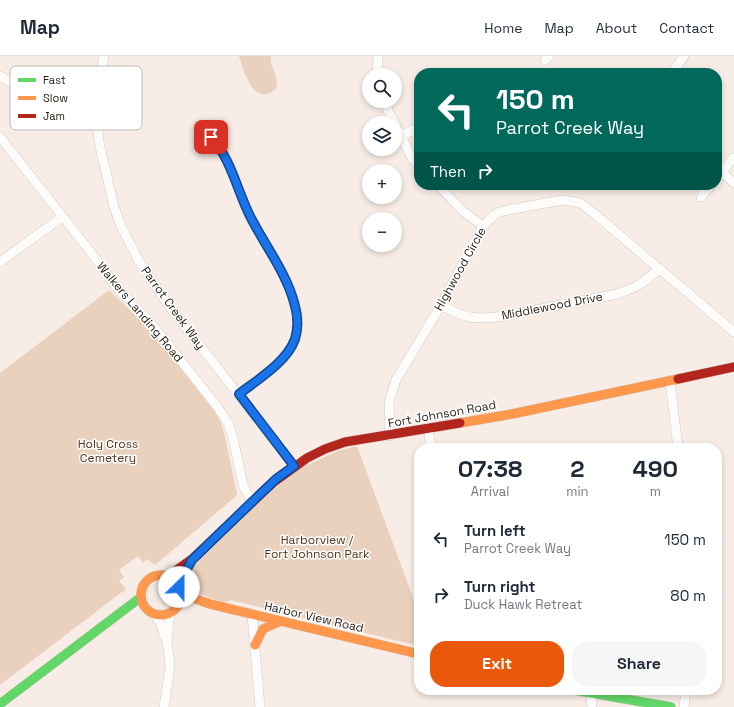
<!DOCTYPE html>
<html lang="en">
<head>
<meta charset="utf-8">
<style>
  body { margin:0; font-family:"Space Grotesk",sans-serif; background:#f6f6f7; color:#1f2937; height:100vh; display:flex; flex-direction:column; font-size:15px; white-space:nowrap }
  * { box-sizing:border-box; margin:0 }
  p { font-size:13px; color:#747a83 }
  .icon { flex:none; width:22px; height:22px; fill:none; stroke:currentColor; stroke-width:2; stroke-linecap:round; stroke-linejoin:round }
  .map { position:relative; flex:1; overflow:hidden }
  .side { position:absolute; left:414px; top:387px; width:308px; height:252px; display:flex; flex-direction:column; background:#fff; border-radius:16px; box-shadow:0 2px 6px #0003 }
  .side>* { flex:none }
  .guide { position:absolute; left:414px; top:12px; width:308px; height:122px; border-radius:16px; box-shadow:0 2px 6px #0003; background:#00695c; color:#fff; overflow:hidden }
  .tools { position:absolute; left:362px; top:12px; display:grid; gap:8px }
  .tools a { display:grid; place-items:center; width:40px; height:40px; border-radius:50%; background:#fff; box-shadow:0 2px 6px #0003; font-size:20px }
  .pin { position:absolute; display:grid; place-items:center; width:34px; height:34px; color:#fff; margin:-17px; border-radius:8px; box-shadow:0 2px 6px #0006 }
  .me { position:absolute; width:44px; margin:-22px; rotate:23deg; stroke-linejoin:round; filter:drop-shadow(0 0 3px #0008) }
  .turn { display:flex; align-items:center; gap:14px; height:84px; padding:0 16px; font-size:18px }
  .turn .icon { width:52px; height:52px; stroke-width:2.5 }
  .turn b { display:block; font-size:28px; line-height:34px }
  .then { display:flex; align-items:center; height:38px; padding:0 16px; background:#0003; gap:8px; font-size:15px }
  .eta { display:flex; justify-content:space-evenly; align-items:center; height:68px; text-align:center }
  .eta b { font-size:24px; font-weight:700; line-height:28px }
  .button { display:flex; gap:8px; margin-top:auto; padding:8px 16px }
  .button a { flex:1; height:46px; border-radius:16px; background:#ea580c; color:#fff; font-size:16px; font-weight:700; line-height:46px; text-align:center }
  .button a+a { background:#f6f6f7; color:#1f2937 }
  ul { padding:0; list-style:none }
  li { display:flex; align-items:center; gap:12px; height:56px; padding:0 16px }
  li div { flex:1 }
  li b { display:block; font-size:15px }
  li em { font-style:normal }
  header { display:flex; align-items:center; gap:24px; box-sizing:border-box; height:56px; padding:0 20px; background:#fff; border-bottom:1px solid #e0e1e3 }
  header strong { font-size:19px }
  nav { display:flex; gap:22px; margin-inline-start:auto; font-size:14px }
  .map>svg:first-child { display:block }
</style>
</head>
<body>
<header>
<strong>Map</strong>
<nav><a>Home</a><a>Map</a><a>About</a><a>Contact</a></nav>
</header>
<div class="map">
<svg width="734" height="651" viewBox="0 0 734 651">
  <rect width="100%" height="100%" fill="#f7ede6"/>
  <!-- green -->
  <g fill="#e9d1be">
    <path d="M239 0H271V8L276 20 277 32C255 53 244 17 239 0Z"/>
    <path d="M109 234 153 276 215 356 221 367 225 381 237 438 235 441 155 509 147 503 143 507 138 500 119 514 124 521 119 525 126 533 0 629V317Z"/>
    <path d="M357 390 419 558V590L230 544 224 547 191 535C186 525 189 518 194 509L258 447 297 414 337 395Z"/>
  </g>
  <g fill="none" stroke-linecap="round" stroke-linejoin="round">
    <defs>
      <g id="street">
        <path d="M104 0 99 26 96 48 99 86 114 151 121 170 139 205 167 247 294 410"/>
        <path d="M545 4 549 0"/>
        <path d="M672 17 684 0"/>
        <path d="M377 19 378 0"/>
        <path d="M0 20C17 30 35 45 56 48 69 49 83 48 96 48"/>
        <path d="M385 45 389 57 395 67"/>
        <path d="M395 68 412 102 419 109"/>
        <path d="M203 74C208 79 214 83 218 89 233 110 239 138 250 161 267 195 309 244 295 284 286 308 258 323 239 338"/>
        <path d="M402 79 419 72"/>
        <path d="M0 81 92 198 119 234 151 267 216 349 228 367 233 382 243 429 247 437 254 444"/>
        <path d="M722 116 734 127"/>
        <path d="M717 122 733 102"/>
        <path d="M438 129 464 156 483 170"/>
        <path d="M701 141 711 129"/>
        <path d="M0 206 62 161"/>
        <path d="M441 249C466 263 476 264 504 260L617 238C638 231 643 227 659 213"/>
        <path d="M670 325 678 392"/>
        <path d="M428 372 431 392"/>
        <path d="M390 380 389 346 396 324 441 249 483 170 490 163 497 157 507 154 563 144 580 147 596 159 734 276"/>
        <path d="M155 558 161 569 165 582"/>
        <path d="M252 559 260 651"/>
        <path d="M591 638 592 651"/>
        <path d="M164 651 168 626 170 609 167 586 169 565 171 556"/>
        <path d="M684 651 686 634"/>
      </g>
      <g id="fast">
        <path d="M574 634 671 651"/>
        <path d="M0 648 141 541"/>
      </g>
      <g id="slow">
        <path d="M460 367 512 358 678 323"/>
        <circle cx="161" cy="539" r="20"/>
        <path d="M180 536 187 540 210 548 419 598"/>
        <path d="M255 589 263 573 279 566"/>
      </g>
      <g id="jam">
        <path d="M678 323 734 311"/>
        <path d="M167 521 192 503 274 426 307 402 325 393 345 386 460 367"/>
      </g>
    </defs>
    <!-- street casing -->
    <use href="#street" stroke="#d3cac2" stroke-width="10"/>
    <!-- fast casing -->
    <use href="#fast" stroke="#d3cac2" stroke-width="10"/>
    <!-- slow casing -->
    <use href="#slow" stroke="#d3cac2" stroke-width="10"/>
    <!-- jam casing -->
    <use href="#jam" stroke="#d3cac2" stroke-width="10"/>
    <!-- street -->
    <use href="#street" stroke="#fefcfb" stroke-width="9"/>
    <!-- fast -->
    <use href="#fast" stroke="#63d668" stroke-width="9"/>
    <!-- slow -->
    <use href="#slow" stroke="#ff974d" stroke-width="9"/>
    <!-- jam -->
    <use href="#jam" stroke="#b3261e" stroke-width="9"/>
  </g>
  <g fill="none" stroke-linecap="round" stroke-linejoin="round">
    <defs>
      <path id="route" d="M179 531 180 525 192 504 254 444 276 423 294 410 239 338C257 324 287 306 295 283 298 273 298 261 295 250 287 217 265 190 250 160 237 134 231 103 211 81"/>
    </defs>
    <!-- route casing -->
    <use href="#route" stroke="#114b97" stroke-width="10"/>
    <!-- route -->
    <use href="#route" stroke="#1a73e8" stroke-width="7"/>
  </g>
  <g text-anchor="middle" stroke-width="3" stroke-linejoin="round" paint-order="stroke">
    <!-- street labels -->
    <g font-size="12" fill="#251a12" stroke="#fff">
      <text transform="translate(460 213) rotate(-61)" y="4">Highwood Circle</text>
      <text transform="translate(552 250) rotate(-11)" y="4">Middlewood Drive</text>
      <text transform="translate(173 252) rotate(54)" y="4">Parrot Creek Way</text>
      <text transform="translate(140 256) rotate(50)" y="4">Walkers Landing Road</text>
      <text transform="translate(442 358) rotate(-10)" y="4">Fort Johnson Road</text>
      <text transform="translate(314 561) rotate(13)" y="4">Harbor View Road</text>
    </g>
    <!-- park labels -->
    <g font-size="12" fill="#563416" stroke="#fff">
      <text x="108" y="392">Holy Cross<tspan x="108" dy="14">Cemetery</tspan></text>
      <text x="317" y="488">Harborview /<tspan x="317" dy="14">Fort Johnson Park</tspan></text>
    </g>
  </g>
  <!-- legend -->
  <rect x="10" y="10" width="132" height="64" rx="6" fill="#fff" stroke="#bebab8" stroke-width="1"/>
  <rect x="18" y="22" width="18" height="4" fill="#63d668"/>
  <rect x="18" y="40" width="18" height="4" fill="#ff974d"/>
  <rect x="18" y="58" width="18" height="4" fill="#b3261e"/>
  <g font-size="11" fill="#251a12">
    <text x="43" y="28">Fast</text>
    <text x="43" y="46">Slow</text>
    <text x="43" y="64">Jam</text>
  </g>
</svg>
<div class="tools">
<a><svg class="icon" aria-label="search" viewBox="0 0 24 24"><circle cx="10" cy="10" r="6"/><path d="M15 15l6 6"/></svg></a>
<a><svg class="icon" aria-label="layers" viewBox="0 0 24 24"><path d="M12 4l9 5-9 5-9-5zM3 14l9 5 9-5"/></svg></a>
<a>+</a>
<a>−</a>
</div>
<div class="pin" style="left:211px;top:81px;background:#d93025"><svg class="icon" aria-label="arrive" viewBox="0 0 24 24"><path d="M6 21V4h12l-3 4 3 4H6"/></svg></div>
<svg class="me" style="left:179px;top:531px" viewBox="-20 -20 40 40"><circle r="19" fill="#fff"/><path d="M0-13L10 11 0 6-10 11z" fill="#1a73e8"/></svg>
<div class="guide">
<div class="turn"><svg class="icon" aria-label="left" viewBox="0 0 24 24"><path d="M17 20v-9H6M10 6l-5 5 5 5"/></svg><div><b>150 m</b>Parrot Creek Way</div></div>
<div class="then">Then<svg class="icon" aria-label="right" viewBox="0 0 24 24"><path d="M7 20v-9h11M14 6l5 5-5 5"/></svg></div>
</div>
<section class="side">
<div class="eta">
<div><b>07:38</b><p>Arrival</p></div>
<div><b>2</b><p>min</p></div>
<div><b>490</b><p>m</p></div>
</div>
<ul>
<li><svg class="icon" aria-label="left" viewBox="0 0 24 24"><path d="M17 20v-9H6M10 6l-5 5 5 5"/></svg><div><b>Turn left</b><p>Parrot Creek Way</p></div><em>150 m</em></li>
<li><svg class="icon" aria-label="right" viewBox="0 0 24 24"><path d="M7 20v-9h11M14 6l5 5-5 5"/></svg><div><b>Turn right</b><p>Duck Hawk Retreat</p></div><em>80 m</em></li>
</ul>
<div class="button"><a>Exit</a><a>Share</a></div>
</section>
</div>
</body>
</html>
